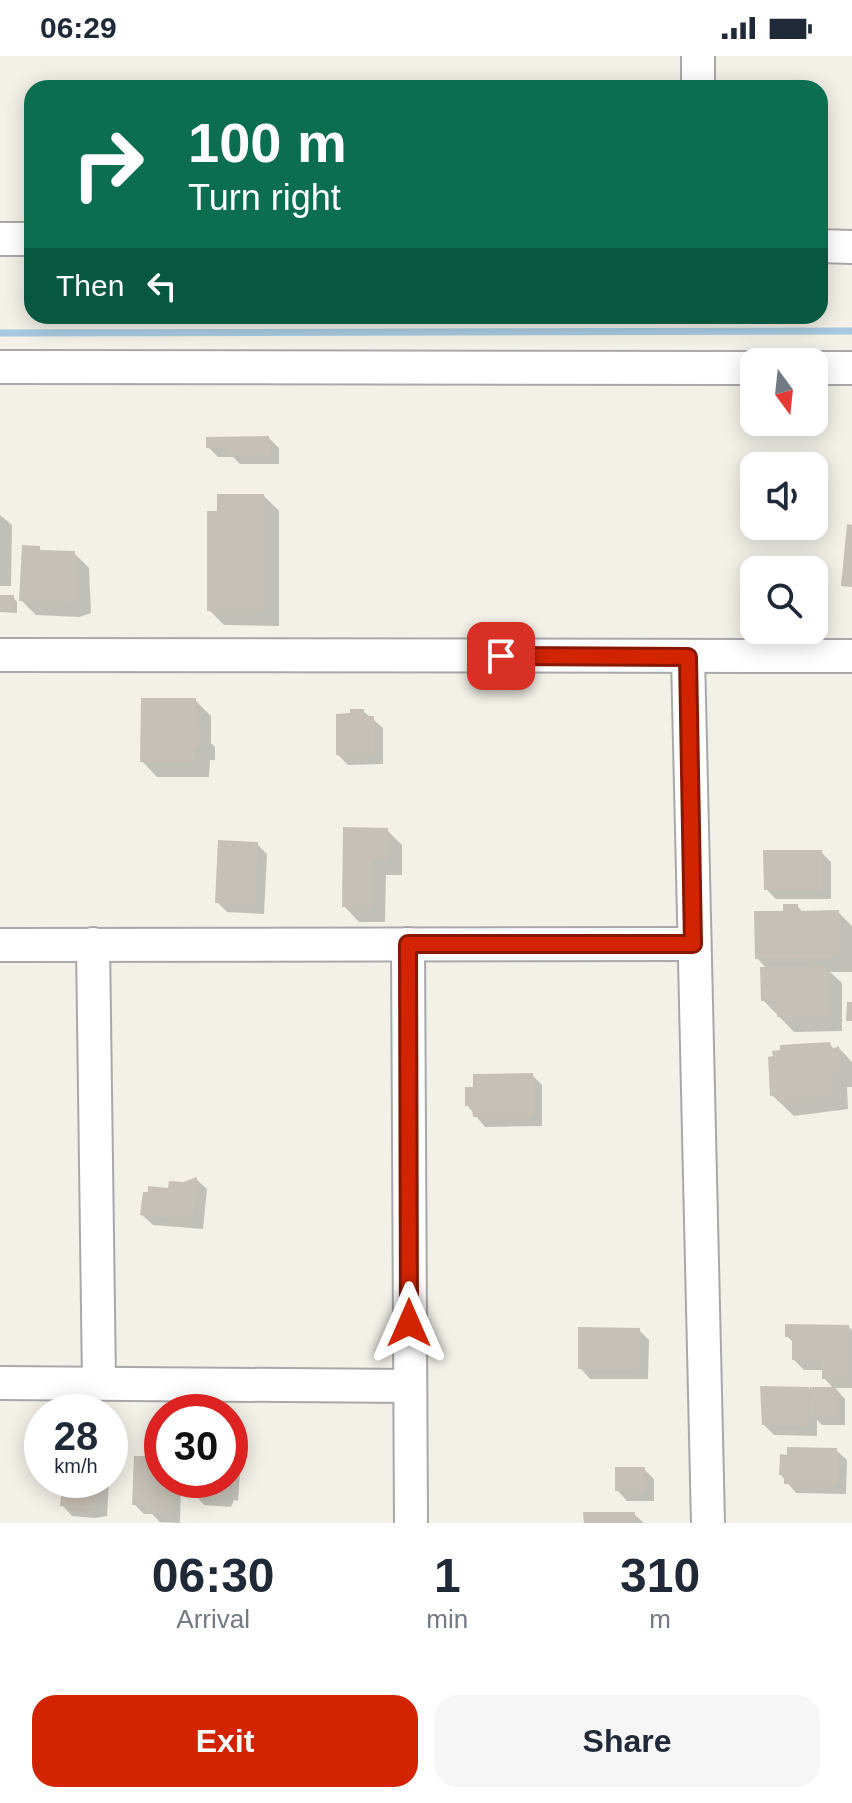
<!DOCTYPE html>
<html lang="en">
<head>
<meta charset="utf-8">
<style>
  body { margin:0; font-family:Helvetica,sans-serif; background:#f6f6f7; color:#1f2937; height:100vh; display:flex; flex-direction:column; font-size:30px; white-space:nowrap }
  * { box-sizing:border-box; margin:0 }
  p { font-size:26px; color:#747a83 }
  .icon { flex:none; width:44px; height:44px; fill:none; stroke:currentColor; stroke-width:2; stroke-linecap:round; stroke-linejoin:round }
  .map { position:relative; height:1467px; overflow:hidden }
  .sheet { display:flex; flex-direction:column; background:#fff; flex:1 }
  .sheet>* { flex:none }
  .guide { position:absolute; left:24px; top:24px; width:804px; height:244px; border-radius:24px; box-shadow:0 4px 20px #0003; background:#0b6e4f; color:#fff; overflow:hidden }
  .needle { width:52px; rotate:165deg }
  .tools { position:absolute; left:740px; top:292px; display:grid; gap:16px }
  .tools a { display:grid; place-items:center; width:88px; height:88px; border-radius:16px; background:#fff; box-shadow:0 4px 20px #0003; font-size:40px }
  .speed { position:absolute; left:24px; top:1338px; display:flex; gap:16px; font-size:40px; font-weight:700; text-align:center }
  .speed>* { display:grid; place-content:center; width:104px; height:104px; border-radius:50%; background:#fff; box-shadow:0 4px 20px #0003; line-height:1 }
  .speed small { font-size:20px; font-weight:400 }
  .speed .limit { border:12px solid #d22; background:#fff; color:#111 }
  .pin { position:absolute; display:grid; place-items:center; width:68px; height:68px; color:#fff; margin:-34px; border-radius:16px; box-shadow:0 4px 12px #0006 }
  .me { position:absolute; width:88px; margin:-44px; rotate:0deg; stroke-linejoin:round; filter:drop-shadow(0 0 6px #0008) }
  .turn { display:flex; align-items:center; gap:28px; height:168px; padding:0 32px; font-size:36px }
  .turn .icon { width:104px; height:104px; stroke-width:2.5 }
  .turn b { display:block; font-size:56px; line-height:68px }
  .then { display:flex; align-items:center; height:76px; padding:0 32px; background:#0003; gap:16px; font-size:30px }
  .eta { display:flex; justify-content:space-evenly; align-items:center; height:136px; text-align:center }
  .eta b { font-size:48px; font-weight:800; line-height:56px }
  .action { display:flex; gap:16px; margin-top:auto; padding:16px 32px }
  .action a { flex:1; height:92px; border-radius:24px; background:#d22400; color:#fff; font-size:32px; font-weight:800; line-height:92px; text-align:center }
  .action a+a { background:#f6f6f7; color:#1f2937 }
  .status { display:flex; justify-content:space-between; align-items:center; height:56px; padding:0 40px; background:#fff; direction:ltr }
  .status svg { height:22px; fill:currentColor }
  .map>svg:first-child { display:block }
</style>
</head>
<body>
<div class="status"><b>06:29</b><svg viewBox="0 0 49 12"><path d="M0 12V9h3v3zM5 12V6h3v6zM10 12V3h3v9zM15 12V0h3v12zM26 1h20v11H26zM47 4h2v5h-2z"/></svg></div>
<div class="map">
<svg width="852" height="1467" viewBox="0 0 852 1467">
  <rect width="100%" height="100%" fill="#f2f0e7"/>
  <!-- shadow -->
  <g fill="#0003">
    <path d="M269 382 279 392V408H240L233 401H218L208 391Z"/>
    <path d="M264 440 279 455V570L224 569 209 554 219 457Z"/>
    <path d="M0 459 12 469 11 530H0Z"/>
    <path d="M39 492 44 497H74L89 512 91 557 79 561 36 559 21 544Z"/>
    <path d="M0 541H13L17 546V557L0 556Z"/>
    <path d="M195 644 211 660V687L215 691V704H210L209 721H157L142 705Z"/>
    <path d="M363 655 383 672V708L348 709 338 699Z"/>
    <path d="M387 774 402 789V819H386L385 866H359L344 850Z"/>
    <path d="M257 788 267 798 264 858 227 856 217 846Z"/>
    <path d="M821 796 831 806V843H776L766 833Z"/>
    <path d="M797 850 804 857 838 856 852 870V916H830L842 927V975L794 976 763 944 767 913 757 902 785 857Z"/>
    <path d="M829 988 835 994 839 992 852 1006V1031H847L848 1053 794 1060 772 1039 782 996Z"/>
    <path d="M532 1019 542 1029V1070L485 1071 467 1049Z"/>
    <path d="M197 1124 207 1133 203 1173 153 1169 142 1159 170 1134Z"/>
    <path d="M848 1271 852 1274V1332H835L845 1343V1369H822L817 1364V1380L774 1379 764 1369 762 1332 834 1333 824 1322V1314H804L794 1304V1287L787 1280Z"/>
    <path d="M639 1274 649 1284 648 1323H590L580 1312Z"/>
    <path d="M230 1393 241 1403 238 1445 234 1444 231 1451 204 1449 190 1434 191 1424H230Z"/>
    <path d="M836 1394 847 1404 846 1438 796 1437 781 1419Z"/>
    <path d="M162 1395V1424H181L180 1467 160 1466 152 1458H144L134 1448 152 1402Z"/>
    <path d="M644 1413 654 1423V1445H627L617 1434Z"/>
    <path d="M65 1424H109L107 1460 95 1462 72 1460 62 1449Z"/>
    <path d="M634 1458 644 1467H585Z"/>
  </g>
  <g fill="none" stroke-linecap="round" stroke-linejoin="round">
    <!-- stream -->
    <path stroke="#a7cae0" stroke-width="7" d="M0 277 852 275"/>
  </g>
  <!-- building -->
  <g fill="#c7c0b6">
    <path d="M269 380 270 399H228V392H206V381Z"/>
    <path d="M217 438H264V555H207V455H217Z"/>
    <path d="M847 468 852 469V531L841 530Z"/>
    <path d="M22 489 40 490V494L75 495 77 542 62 547 19 545Z"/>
    <path d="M0 539H14L13 553H0Z"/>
    <path d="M141 642H196V674H201L200 690H195V706H140Z"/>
    <path d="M350 653H364V660H374V699H336V658L350 657Z"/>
    <path d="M343 771 388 772 387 804H372L371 852 342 851Z"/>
    <path d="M218 784 258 786 255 849 215 847Z"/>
    <path d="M763 794H822V834H764Z"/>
    <path d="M783 848H798V855L839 854 840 901 755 903 754 855H783Z"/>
    <path d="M827 910 828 961H777V945H761L760 911Z"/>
    <path d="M847 946H852V965H846Z"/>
    <path d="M830 986 832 993 839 990 841 1016 832 1017 833 1039 817 1040V1043L777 1045V1039L770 1040 768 1001 773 1000 772 995 780 994V989Z"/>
    <path d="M533 1017V1061H473L472 1050H465V1031H473V1018Z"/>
    <path d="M197 1121 193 1164 140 1159 143 1136H148V1130L168 1132 169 1125 183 1126Z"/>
    <path d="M785 1268 849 1269 848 1323H822V1305L792 1304V1281H785Z"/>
    <path d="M578 1271 640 1272 639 1314 578 1313Z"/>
    <path d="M760 1330 809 1331 808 1370 762 1369Z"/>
    <rect x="810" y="1331" width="26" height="29"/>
    <path d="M787 1391 837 1392V1429L784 1428V1419H779L780 1398 787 1399Z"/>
    <path d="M150 1393H162V1424H172L171 1457H148L145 1449H132L134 1400H150Z"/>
    <path d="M615 1411H645L644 1435H615Z"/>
    <path d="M63 1424H99L97 1451 84 1453 60 1450Z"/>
    <path d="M189 1424H229V1436L224 1435 221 1442 192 1440V1435H188Z"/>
    <path d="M583 1456H635V1467H584Z"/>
  </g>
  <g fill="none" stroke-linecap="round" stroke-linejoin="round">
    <defs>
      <g id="minor">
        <path d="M698 0V32"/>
        <path d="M0 183H32"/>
        <path d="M820 190 852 191"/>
        <path d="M0 311 754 312"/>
        <path d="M814 312H852"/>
        <path d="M0 599 852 600"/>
        <path d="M688 601 708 1467"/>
        <path d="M93 888 99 1327"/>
        <path d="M408 888 411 1467"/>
        <path d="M0 889 693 888"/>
        <path d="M0 1327 409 1330"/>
      </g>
    </defs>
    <!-- minor casing -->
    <use href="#minor" stroke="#a8a8a8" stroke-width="36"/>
    <!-- minor -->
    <use href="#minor" stroke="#fff" stroke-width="32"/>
  </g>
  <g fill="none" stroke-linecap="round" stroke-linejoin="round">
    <defs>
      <path id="route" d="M409 1267 408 888H693L688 601 501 600"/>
    </defs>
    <!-- route casing -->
    <use href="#route" stroke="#881700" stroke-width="20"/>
    <!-- route -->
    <use href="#route" stroke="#d22400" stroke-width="14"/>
  </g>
</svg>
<div class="tools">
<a><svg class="needle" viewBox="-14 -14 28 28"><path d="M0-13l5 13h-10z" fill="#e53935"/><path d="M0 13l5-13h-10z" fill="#747a83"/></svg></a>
<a><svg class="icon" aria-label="sound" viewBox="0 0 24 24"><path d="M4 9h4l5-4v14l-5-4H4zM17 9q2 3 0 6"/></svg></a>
<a><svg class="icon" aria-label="search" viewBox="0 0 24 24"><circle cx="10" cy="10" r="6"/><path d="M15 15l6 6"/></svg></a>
</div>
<div class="speed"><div>28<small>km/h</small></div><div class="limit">30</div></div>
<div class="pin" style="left:501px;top:600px;background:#d93025"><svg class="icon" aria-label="arrive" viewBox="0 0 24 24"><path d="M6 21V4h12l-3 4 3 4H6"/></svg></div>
<svg class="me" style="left:409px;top:1267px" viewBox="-20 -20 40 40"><path d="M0-17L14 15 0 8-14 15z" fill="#d22400" stroke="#fff" stroke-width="4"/></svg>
<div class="guide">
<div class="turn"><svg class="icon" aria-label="right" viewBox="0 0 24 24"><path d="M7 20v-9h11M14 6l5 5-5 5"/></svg><div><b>100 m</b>Turn right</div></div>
<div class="then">Then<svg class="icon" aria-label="left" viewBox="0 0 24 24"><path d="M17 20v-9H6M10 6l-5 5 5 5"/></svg></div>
</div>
</div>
<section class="sheet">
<div class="eta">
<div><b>06:30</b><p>Arrival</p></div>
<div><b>1</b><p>min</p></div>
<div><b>310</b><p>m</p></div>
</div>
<div class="action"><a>Exit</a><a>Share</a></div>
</section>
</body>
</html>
